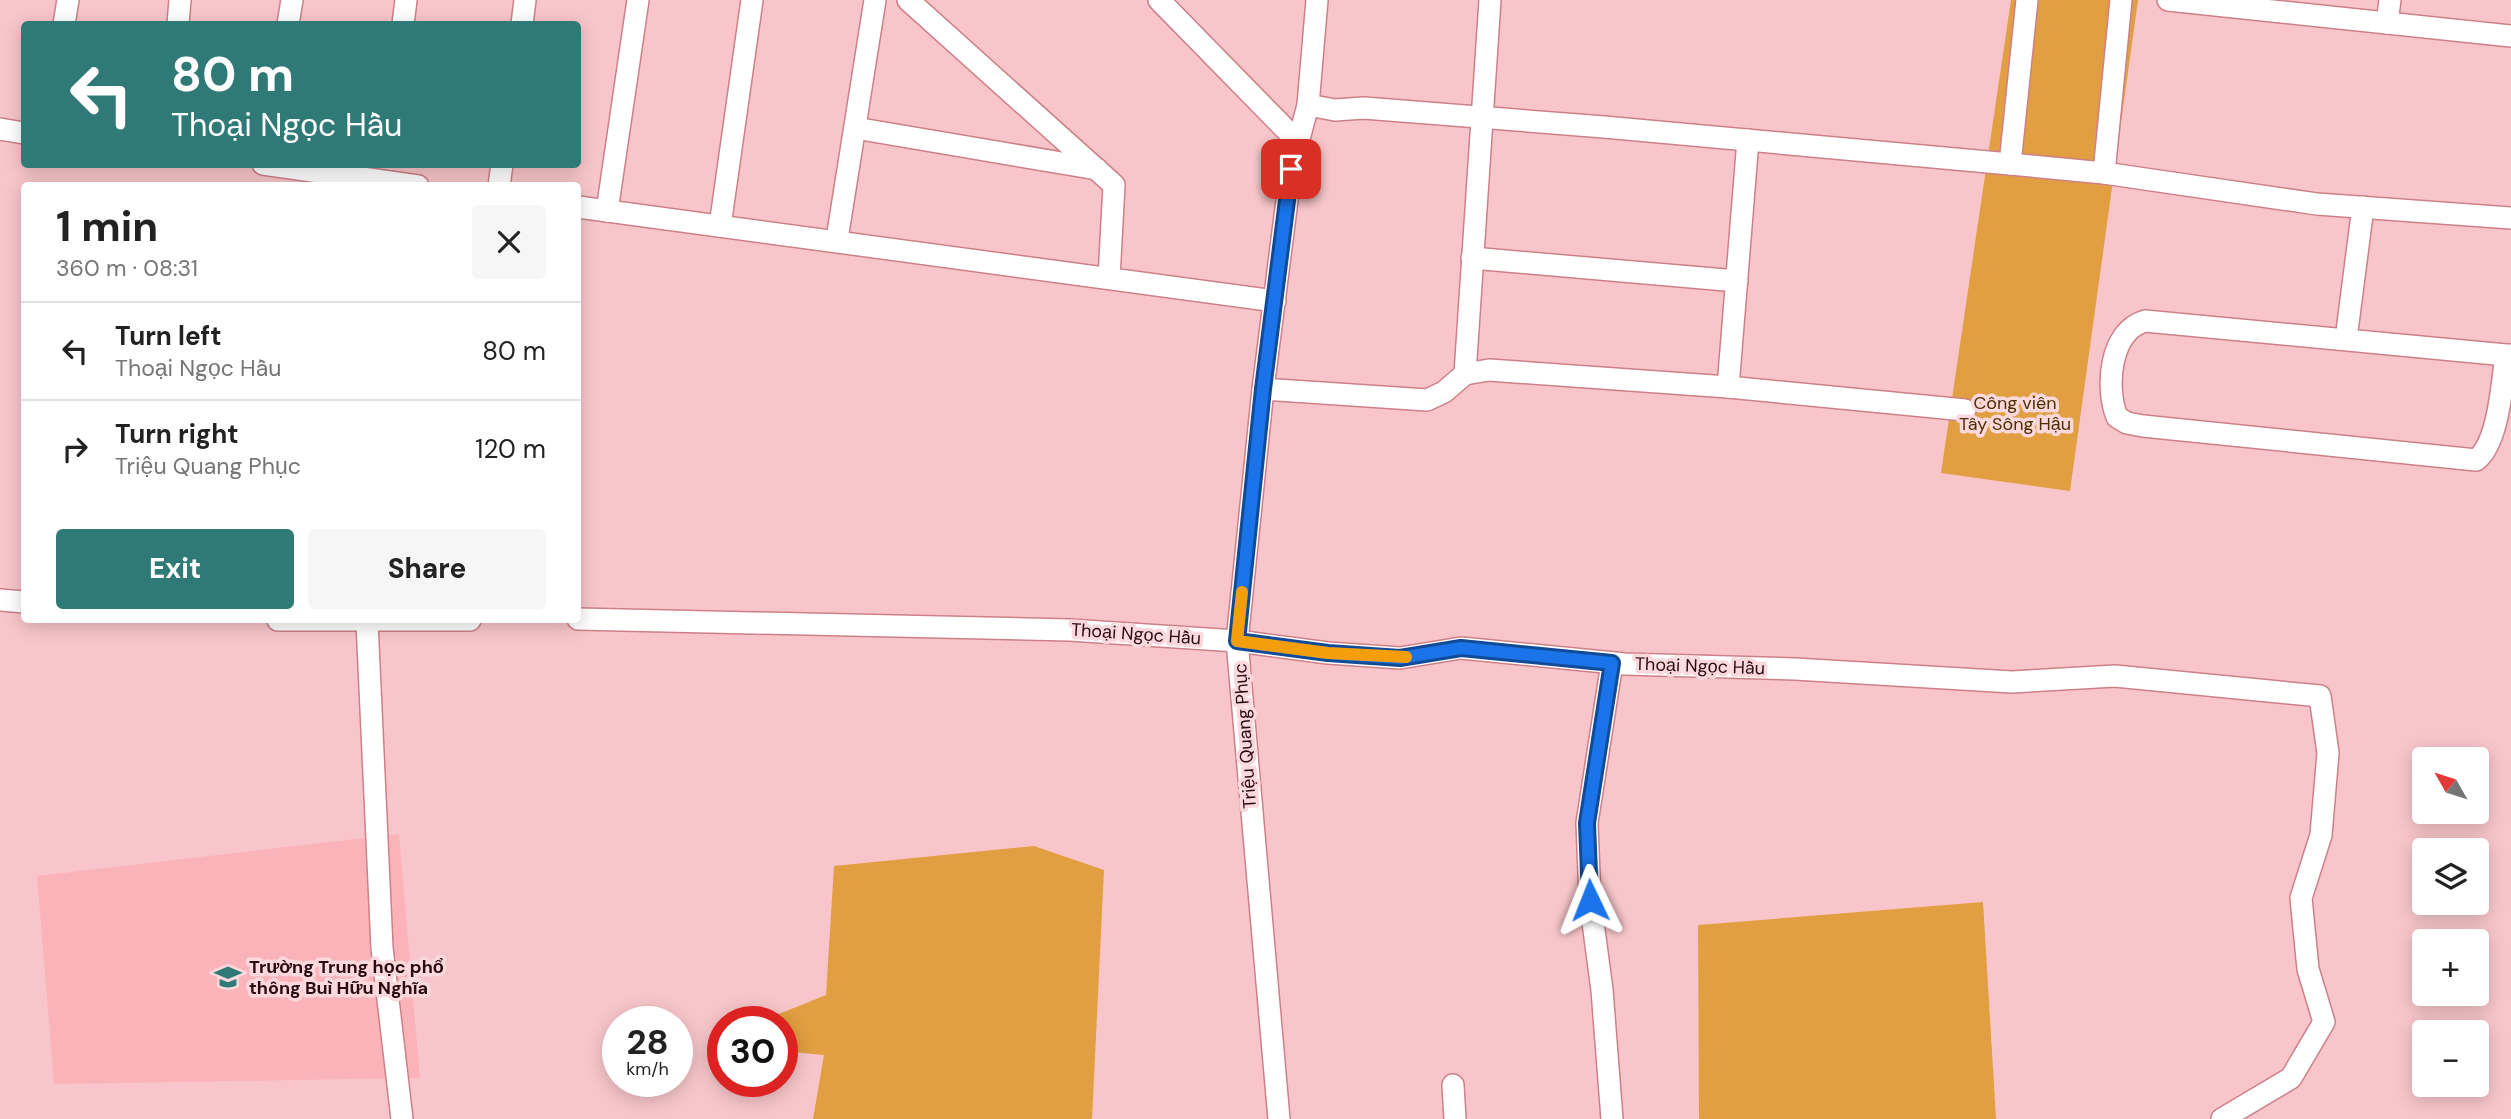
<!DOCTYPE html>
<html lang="en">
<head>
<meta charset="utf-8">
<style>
  body { margin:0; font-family:"DM Sans",sans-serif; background:#f6f6f6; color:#222; height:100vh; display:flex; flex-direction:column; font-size:26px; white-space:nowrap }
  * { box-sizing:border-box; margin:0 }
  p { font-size:23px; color:#767676 }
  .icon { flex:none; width:38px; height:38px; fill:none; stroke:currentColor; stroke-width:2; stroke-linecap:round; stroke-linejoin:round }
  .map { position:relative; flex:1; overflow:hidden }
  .details { position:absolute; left:21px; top:182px; width:560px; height:441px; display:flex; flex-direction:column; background:#fff; border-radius:7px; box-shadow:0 4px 18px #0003 }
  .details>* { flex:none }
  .banner { position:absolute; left:21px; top:21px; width:560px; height:147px; border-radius:7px; box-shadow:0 4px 18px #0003; background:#2f7976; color:#fff; overflow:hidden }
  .needle { width:46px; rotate:309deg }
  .controls { position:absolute; left:2412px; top:747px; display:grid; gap:14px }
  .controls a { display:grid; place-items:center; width:77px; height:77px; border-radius:7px; background:#fff; box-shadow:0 4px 18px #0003; font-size:35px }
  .speed { position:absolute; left:602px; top:1006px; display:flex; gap:14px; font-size:35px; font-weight:700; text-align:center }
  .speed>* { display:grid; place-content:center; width:91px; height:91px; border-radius:50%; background:#fff; box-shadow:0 4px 18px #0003; line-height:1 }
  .speed small { font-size:18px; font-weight:400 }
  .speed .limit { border:10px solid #d22; background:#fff; color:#111 }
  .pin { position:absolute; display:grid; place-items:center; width:60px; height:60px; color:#fff; margin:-30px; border-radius:14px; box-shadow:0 4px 10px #0006 }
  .me { position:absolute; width:77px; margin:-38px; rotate:358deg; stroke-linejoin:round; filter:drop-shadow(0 0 5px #0008) }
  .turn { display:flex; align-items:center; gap:24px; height:147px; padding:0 35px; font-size:32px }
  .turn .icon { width:91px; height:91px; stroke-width:2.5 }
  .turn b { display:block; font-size:49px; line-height:60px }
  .round { display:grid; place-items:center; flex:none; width:74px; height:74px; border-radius:7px; background:#f6f6f6 }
  .head { display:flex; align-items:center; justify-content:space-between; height:119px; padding:0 35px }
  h1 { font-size:42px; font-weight:700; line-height:52px }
  .cta { display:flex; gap:14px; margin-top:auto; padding:14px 35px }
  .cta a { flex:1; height:80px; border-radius:7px; background:#2f7976; color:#fff; font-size:28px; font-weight:700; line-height:80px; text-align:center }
  .cta a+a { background:#f6f6f6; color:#222 }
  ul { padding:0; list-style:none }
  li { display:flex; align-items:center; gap:21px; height:98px; padding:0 35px; border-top:2px solid #e0e0e0 }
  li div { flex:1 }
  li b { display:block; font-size:26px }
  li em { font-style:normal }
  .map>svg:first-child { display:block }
</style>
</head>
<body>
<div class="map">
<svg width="2511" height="1119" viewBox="0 0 2511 1119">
  <rect width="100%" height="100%" fill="#f8c6ca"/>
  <!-- built -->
  <path fill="#fbb3ba" d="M399 834 420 1078 54 1084 37 876Z"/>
  <!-- green -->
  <g fill="#e19f41">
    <path d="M2011 0H2138L2070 491 1941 473Z"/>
    <path d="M1034 846 1104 870 1092 1119H813L824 1055 782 1051V1022H772L774 1016 826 995 834 866Z"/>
    <path d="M1983 902 1996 1119H1699L1698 925Z"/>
  </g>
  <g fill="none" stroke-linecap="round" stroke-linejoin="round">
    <defs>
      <g id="street">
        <path d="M908 0 1114 185 1109 278"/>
        <path d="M1159 0 1298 142"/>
        <path d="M2168 0 2511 36"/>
        <path d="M2387 23 2390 0"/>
        <path d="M64 24 68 0"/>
        <path d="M178 24 180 0"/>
        <path d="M288 24 292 0"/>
        <path d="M403 24 406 0"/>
        <path d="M522 24 525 0"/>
        <path d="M1308 105 1335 110 1364 108 1604 127 2010 164 2104 173 2317 204 2511 218"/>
        <path d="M855 128 1097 169"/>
        <path d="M0 129 24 133"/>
        <path d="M263 164 418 186"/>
        <path d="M2010 164 2027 0"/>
        <path d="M2104 173 2121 0"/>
        <path d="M499 186 502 164"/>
        <path d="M578 207 1275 301"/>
        <path d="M607 211 638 0"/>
        <path d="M720 226 752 0"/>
        <path d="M837 239 875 0"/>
        <path d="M1472 258 1737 281"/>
        <path d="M2346 339 2363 207"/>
        <path d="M2506 355C2502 382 2499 443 2476 460L2143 426 2127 423 2117 417C2105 387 2110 331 2145 321L2506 355H2511"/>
        <path d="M1465 374 1490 0"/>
        <path d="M1728 387 1748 140"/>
        <path d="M1263 389 1427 400 1444 392 1465 374 1489 370 1728 387 1965 410"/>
        <path d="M0 600 24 602"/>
        <path d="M578 619 1070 630 1237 641 1328 653 1400 658 1461 648 1625 664 1795 669 2012 682 2115 676 2320 696 2328 753 2321 835 2301 898 2308 969 2324 1022 2291 1078 2222 1119"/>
        <path d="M278 620H470"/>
        <path d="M367 622 382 948 402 1119"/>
        <path d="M1612 663 1587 823 1590 900 1602 990 1612 1119"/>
        <path d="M1453 1085 1455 1119"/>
        <path d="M1279 1119 1237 641 1263 389 1291 169 1308 105 1317 0"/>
      </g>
    </defs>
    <!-- street casing -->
    <use href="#street" stroke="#cd8088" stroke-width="24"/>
    <!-- street -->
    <use href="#street" stroke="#fff" stroke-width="21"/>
  </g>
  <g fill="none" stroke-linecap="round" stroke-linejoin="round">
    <defs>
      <path id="route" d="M1291 169 1263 389 1237 641 1328 653 1400 658 1461 648 1612 663 1587 823 1590 900"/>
    </defs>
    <!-- route casing -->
    <use href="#route" stroke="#114b97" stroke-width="18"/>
    <!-- route -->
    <use href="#route" stroke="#1a73e8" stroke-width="12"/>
    <!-- slow -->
    <path stroke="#f59e0b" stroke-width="12" d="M1242 592 1237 641 1328 653 1406 657"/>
  </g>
  <!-- icons -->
  <defs>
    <symbol id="school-bare" viewBox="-9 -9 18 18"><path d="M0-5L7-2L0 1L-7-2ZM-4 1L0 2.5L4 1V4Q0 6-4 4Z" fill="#2f7976" stroke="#fad8db" stroke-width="2.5" paint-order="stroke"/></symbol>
  </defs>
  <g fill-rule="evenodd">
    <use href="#school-bare" x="209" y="958" width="38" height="38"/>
  </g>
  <g text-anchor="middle" stroke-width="7" stroke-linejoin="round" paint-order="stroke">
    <!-- park labels -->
    <g font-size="18" fill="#4c3002" stroke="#fad8db">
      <text x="2015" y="409">Công viên<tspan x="2015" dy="21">Tây Sông Hậu</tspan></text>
    </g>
    <!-- street labels -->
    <g font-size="18" fill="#290c11" stroke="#fad8db">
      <text transform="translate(1136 634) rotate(4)" y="6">Thoại Ngọc Hầu</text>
      <text transform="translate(1700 666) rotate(2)" y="6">Thoại Ngọc Hầu</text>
      <text transform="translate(1245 736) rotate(-94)" y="6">Triệu Quang Phục</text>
    </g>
    <!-- poi labels -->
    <g font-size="18" font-weight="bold" fill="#290c11" stroke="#fad8db" text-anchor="start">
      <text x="249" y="973">Trường Trung học phổ<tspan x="249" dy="21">thông Buì Hữu Nghĩa</tspan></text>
    </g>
  </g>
</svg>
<div class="controls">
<a><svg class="needle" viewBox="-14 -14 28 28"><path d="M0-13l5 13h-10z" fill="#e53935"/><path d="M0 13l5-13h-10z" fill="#767676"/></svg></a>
<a><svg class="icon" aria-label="layers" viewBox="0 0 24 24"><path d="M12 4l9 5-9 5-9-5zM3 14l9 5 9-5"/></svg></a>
<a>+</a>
<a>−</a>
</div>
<div class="speed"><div>28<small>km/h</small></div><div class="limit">30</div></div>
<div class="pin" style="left:1291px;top:169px;background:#d93025"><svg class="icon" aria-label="arrive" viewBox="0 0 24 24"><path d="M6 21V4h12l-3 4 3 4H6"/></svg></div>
<svg class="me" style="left:1590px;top:900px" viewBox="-20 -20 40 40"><path d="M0-17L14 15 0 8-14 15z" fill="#1a73e8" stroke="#fff" stroke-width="4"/></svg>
<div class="banner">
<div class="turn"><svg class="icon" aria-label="left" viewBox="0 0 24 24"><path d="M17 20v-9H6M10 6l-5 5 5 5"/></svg><div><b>80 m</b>Thoại Ngọc Hầu</div></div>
</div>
<section class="details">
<div class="head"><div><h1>1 min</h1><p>360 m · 08:31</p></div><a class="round"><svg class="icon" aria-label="close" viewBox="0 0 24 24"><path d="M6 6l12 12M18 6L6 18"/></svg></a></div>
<ul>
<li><svg class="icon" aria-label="left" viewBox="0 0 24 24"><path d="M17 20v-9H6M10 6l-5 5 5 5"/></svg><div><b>Turn left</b><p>Thoại Ngọc Hầu</p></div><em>80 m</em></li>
<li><svg class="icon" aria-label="right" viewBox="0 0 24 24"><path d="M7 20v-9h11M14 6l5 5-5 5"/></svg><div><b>Turn right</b><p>Triệu Quang Phục</p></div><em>120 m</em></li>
</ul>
<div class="cta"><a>Exit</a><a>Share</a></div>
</section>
</div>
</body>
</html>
